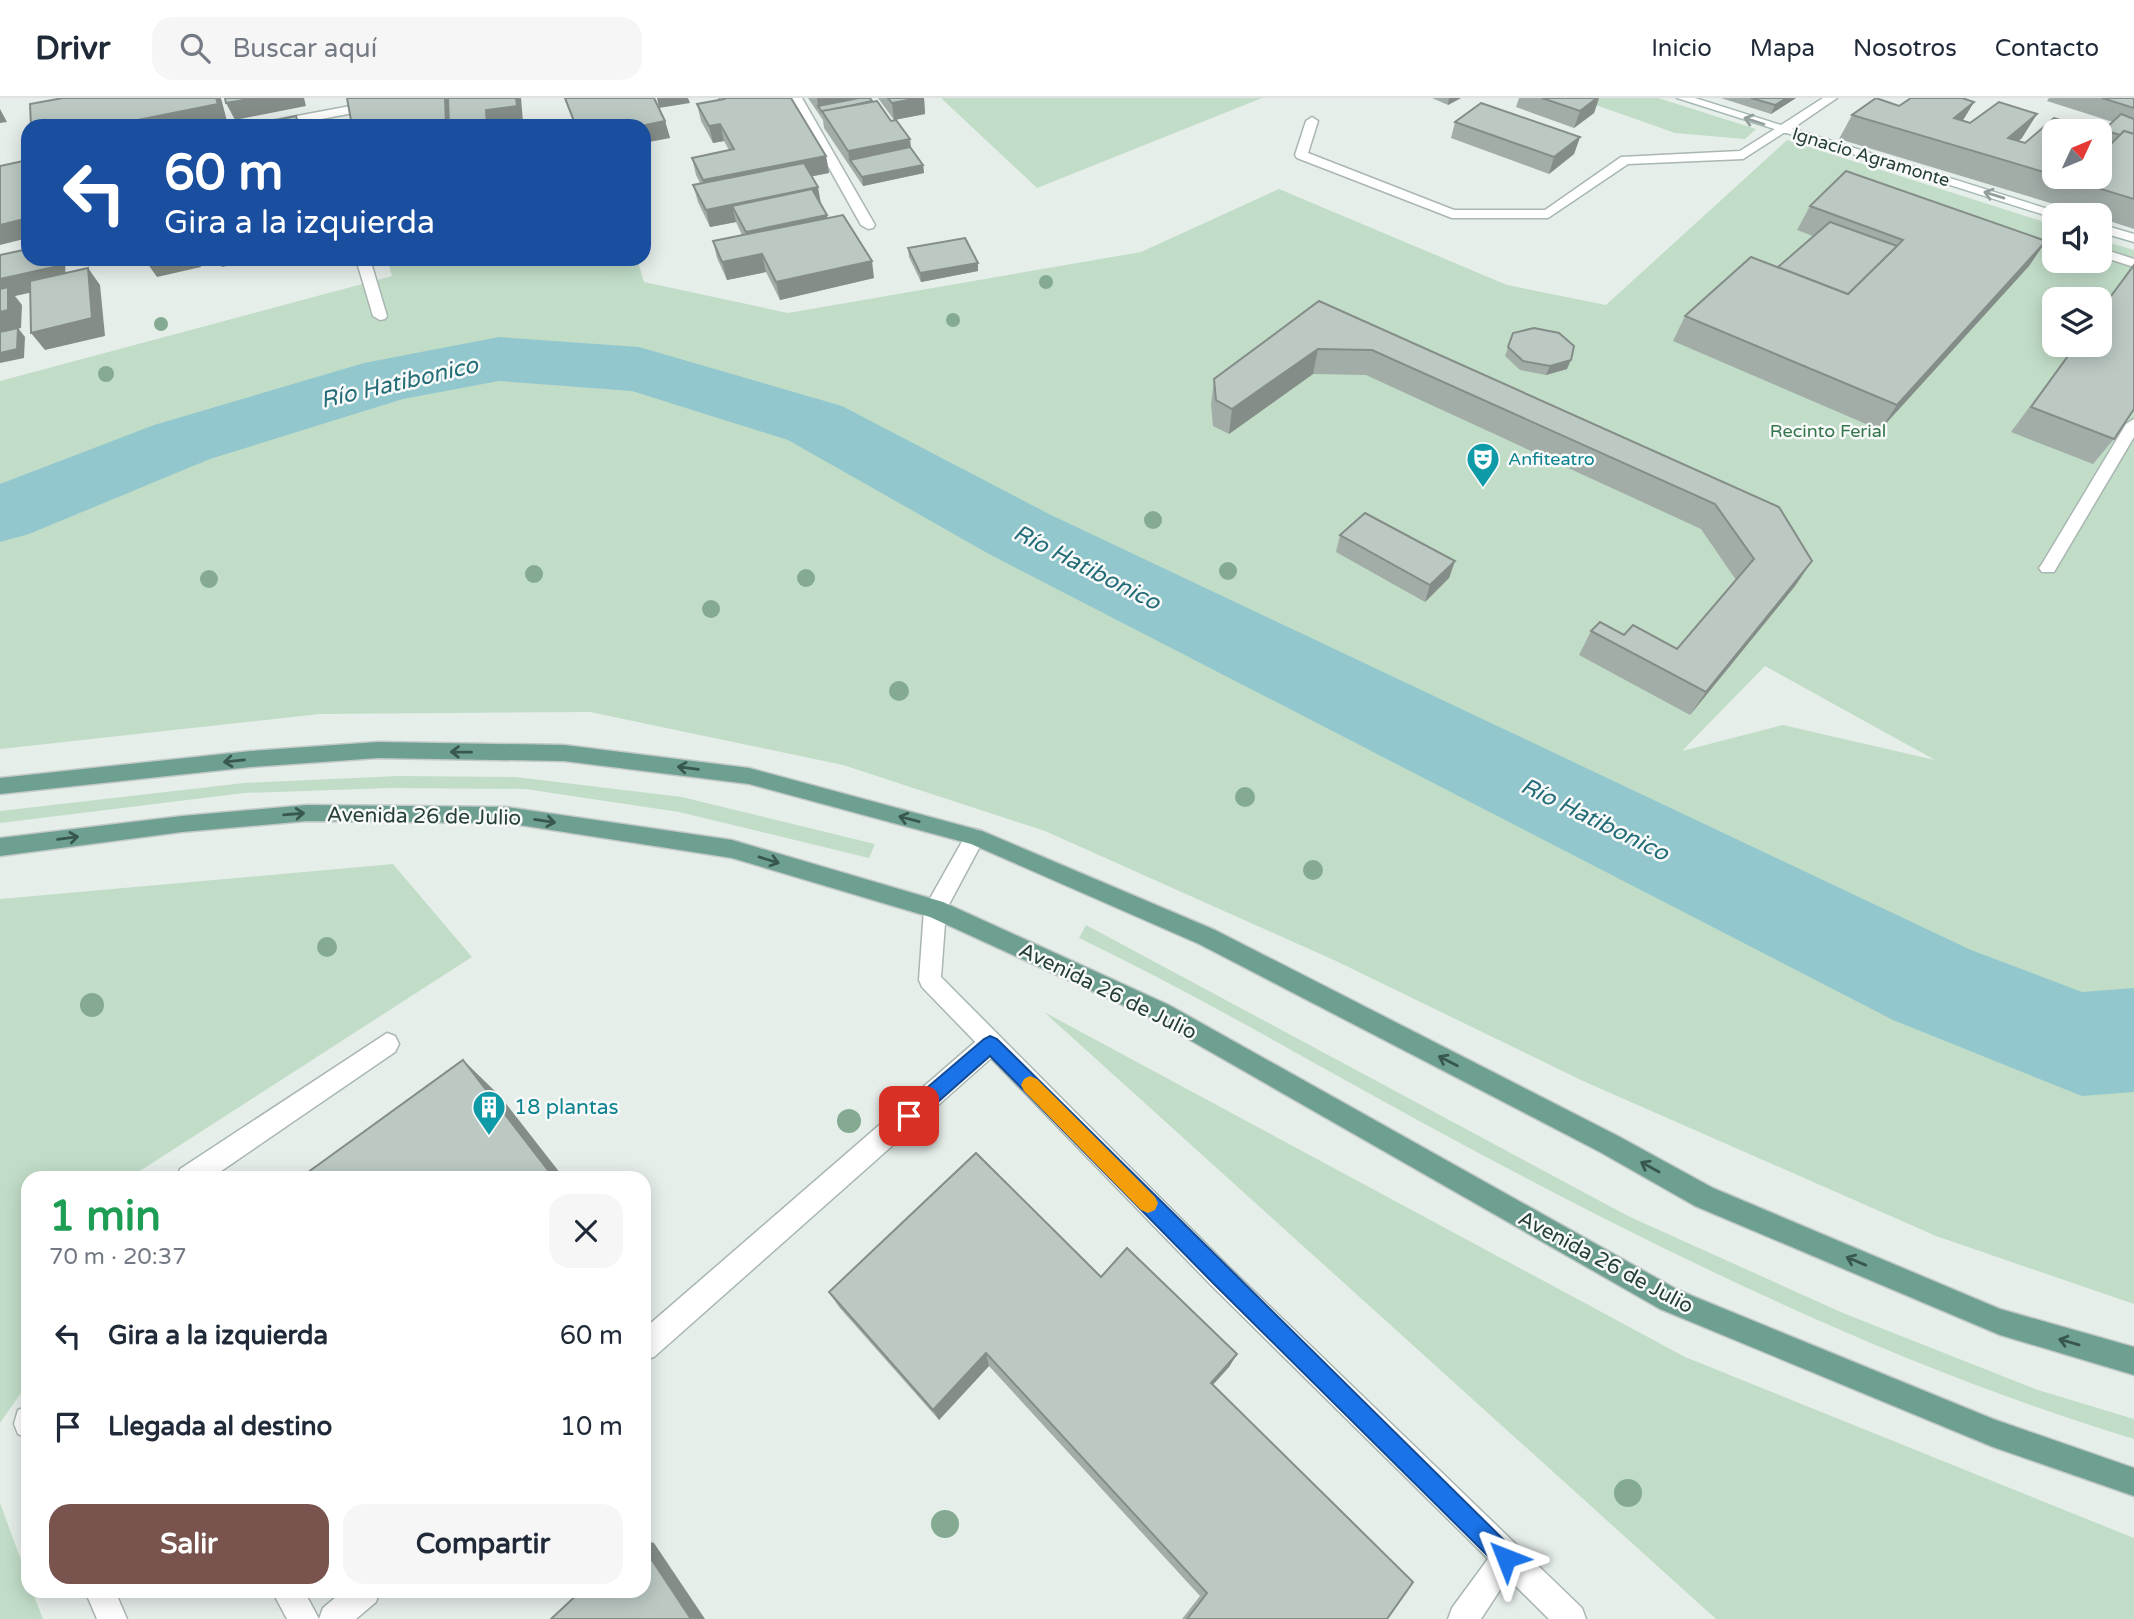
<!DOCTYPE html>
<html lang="es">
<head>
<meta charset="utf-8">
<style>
  body { margin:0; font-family:"Varela Round",sans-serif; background:#f6f6f7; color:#1f2937; height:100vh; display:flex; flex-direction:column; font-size:26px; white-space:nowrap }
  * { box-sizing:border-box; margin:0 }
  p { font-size:23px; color:#747a83 }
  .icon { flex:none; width:38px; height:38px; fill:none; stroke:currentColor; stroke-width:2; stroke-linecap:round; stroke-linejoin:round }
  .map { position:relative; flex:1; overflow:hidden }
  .panel { position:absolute; left:21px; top:1073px; width:630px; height:427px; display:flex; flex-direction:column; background:#fff; border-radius:21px; box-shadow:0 4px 18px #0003 }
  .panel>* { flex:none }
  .banner { position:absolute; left:21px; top:21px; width:630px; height:147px; border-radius:21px; box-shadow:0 4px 18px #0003; background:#1a4fa0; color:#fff; overflow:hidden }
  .needle { width:46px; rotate:46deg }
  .buttons { position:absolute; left:2042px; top:21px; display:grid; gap:14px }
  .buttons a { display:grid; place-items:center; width:70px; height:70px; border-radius:14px; background:#fff; box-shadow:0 4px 18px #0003; font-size:35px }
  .pin { position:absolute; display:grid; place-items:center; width:60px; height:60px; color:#fff; margin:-30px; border-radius:14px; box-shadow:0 4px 10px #0006 }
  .me { position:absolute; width:77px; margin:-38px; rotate:315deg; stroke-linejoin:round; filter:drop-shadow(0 0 5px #0008) }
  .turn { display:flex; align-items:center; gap:24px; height:147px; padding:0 28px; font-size:32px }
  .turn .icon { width:91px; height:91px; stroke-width:2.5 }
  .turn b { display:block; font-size:49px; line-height:60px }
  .round { display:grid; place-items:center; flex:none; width:74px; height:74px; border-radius:21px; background:#f6f6f7 }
  .head { display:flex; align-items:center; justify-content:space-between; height:119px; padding:0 28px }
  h1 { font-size:42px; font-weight:800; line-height:52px; color:#1e9e55 }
  .action { display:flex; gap:14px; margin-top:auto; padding:14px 28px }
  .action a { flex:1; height:80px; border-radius:21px; background:#79534e; color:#fff; font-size:28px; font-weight:800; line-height:80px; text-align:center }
  .action a+a { background:#f6f6f7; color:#1f2937 }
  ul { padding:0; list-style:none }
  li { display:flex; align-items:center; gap:21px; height:91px; padding:0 28px }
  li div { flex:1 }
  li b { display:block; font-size:26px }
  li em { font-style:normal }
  header { display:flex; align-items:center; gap:42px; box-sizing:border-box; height:98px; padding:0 35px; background:#fff; border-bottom:2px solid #e0e1e3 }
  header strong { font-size:33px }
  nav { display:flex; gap:38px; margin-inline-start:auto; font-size:24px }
  .search { width:490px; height:63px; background:#f6f6f7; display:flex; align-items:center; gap:18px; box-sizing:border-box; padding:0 24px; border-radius:21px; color:#747a83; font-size:26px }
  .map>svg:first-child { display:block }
</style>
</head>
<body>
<header>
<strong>Drivr</strong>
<div class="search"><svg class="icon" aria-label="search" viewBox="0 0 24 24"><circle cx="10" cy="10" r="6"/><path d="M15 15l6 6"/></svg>Buscar aquí</div>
<nav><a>Inicio</a><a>Mapa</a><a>Nosotros</a><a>Contacto</a></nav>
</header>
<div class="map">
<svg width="2134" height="1521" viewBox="0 0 2134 1521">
  <rect width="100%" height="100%" fill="#e6eeea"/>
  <!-- green -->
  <g fill="#c1ddc8" fill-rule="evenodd">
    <path d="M941 0H1262L1037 90Z"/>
    <path d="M1576 0H1658L1756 31 1745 41 1675 35Z"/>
    <path d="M1787 42 2054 127V163H2100V142L2134 152V1206L1936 1138 1583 983 1336 863 1045 733 843 667 590 614 320 616 0 651V283L392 178 387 161H637L644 184 788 215 1141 154 1279 91 1507 187 1606 207ZM2054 201H2100V247H2054ZM1765 568 1935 662 1783 627 1682 653Z"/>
    <path d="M398 678 516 679 682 699 875 746 869 760 679 714 525 691 391 690 244 695 0 725V713L244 685Z"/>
    <path d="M393 766 472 859 129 1080H28V1144L25 1147 28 1157V1285L0 1325V801Z"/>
    <path d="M1086 827 1628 1118 1843 1215 2038 1292 2134 1321V1341C1904 1271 1685 1165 1473 1052 1341 982 1214 905 1079 840Z"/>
    <path d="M1044 914 1685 1259 2134 1440V1521H1716Z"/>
    <path d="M0 1405 28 1481V1493H32L43 1521H0Z"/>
  </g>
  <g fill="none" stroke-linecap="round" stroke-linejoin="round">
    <!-- river -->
    <path fill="#93c7ce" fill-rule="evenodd" d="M499 239 639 249 842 308 1049 416 1971 852 2082 894 2134 890V994L2082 998 1893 922 989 456 788 342 632 293 499 283 403 301 210 361 29 436 0 444V386L154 327 364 265Z"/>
    <defs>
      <g id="service">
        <path d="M1312 19 1318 23 1308 55 1454 112H1545L1621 59 1740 53 1778 29 1788 32 1743 61 1628 66 1548 120H1452L1297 60 1295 57 1306 23Z"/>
        <path d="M2100 150 2134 161V169L2100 158Z"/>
        <path d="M2060 163H2075L2062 173 2055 169Z"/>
        <path d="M2134 321V339L2054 474H2042L2039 470 2042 466 2126 326Z"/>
        <path d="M387 935 395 938 399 946 395 954 211 1080H177L180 1071Z"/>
        <path d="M990 935 998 938 1002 946 998 954 654 1259 644 1262V1231L982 938Z"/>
        <path d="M28 1308V1340L18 1336 14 1326 18 1312Z"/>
        <path d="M1506 1445 1516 1450 1521 1460 1481 1521H1448L1452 1510 1496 1450Z"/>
        <path d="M85 1493H115L127 1521H97Z"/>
        <path d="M272 1493H304L319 1521 323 1510 343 1493H380L376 1504 356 1521H287Z"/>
      </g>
      <g id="minor">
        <path d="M393 0H418L412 4 284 28H259L265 24Z"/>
        <path d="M790 0H802L875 127 873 130 868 131 861 127Z"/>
        <path d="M1823 0H1837L1786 35H1778V29Z"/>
        <path d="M356 161H370L387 218 385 221 380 222 373 218Z"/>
        <path d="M975 731 982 733 985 739 946 812 941 879 1229 1169 1582 1510 1586 1521H1549L1211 1187 922 889 919 882 924 811 968 733Z"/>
      </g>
      <g id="secondary">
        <path d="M1677 0H1695L2067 117H2054V120Z"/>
        <path d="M2100 126 2134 136V144L2100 134Z"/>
      </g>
      <g id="primary">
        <path d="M378 644 564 647 749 670 982 733 1215 832 1618 1038 1713 1090 2000 1211 2134 1249V1277L2000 1237 1695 1108 1600 1054 1199 846 971 746 749 686 564 663 378 660 251 669 0 696V680L251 653Z"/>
        <path d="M307 707 506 709 732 742 943 804 1169 907 1678 1192 1993 1321 2134 1370V1398L1993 1349 1660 1211 1153 921 930 819 732 760 506 725 307 723 182 734 0 758V740L182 718Z"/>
      </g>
    </defs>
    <!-- service casing -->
    <use href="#service" stroke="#a9b6b1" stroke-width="3"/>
    <!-- minor casing -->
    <use href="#minor" stroke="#a9b6b1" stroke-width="3"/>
    <!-- secondary casing -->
    <use href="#secondary" stroke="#a5b9b2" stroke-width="3"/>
    <!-- primary casing -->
    <use href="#primary" stroke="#c2c9c7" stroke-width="3"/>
    <!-- service -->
    <use href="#service" fill="#fff" fill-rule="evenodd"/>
    <!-- minor -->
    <use href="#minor" fill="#fff" fill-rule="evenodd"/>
    <!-- secondary -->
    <use href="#secondary" fill="#fff" fill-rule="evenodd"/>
    <!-- primary -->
    <use href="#primary" fill="#6ea092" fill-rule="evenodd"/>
  </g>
  <!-- trees -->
  <g fill="#84ab92">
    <circle cx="1046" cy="184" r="7"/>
    <circle cx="953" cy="222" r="7"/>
    <circle cx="161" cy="226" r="7"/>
    <circle cx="106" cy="276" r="8"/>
    <circle cx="1153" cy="422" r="9"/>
    <circle cx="1228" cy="473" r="9"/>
    <circle cx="534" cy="476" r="9"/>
    <circle cx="806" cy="480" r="9"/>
    <circle cx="209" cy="481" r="9"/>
    <circle cx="711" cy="511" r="9"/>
    <circle cx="899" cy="593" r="10"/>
    <circle cx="1245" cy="699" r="10"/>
    <circle cx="1313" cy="772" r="10"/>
    <circle cx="327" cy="849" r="10"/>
    <circle cx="92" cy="907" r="12"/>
    <circle cx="849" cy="1023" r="12"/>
    <circle cx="1628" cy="1395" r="14"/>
    <circle cx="945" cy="1426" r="14"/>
  </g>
  <!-- wall -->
  <g fill="#a2ada8">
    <path d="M564 0H654L665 23 670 40 644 28H575Z"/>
    <path d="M718 0H791L826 58 829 75 812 78 820 106 827 120 874 180 780 202 766 174 727 182 717 160 713 143 742 137 736 124 710 129 698 104 693 87 700 85 696 77 692 60 729 52 724 43 713 45 701 23 697 6 719 2Z"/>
    <path d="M808 0H870L923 67 924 75 863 88 824 30 823 22Z"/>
    <path d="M878 0H924L925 16 894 22Z"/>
    <path d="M1432 0H1461L1448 7Z"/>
    <path d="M1519 0H1599L1594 15 1574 30 1516 9Z"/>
    <path d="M1721 0H1796L1771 16Z"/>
    <path d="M2049 0H2134V131L2100 120V117H2090L1839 41 1852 17 1899 8 1974 4 1963 22 2022 40 2018 43 2025 45 2054 33V79H2100L2104 52 2100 51V38L2104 32 2113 24 2047 3Z"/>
    <path d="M1455 24 1580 39 1574 56 1549 76 1451 40Z"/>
    <path d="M1810 108 2046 143 2029 168 1880 332 1673 243 1685 218 1778 169 1813 138 1797 132Z"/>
    <path d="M908 150 978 173 921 184 909 159Z"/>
    <path d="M2134 166 2114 341 2093 366 2011 334 2075 247H2100V212Z"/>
    <path d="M1319 203 1779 409 1812 463 1795 488 1690 617 1579 557 1591 533 1624 537 1677 551 1736 482 1701 431 1366 277 1313 276 1229 336 1213 328 1211 306 1214 281Z"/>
    <path d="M1513 235 1567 271 1546 277 1520 272 1505 258Z"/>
    <path d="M1340 437 1455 463 1449 480 1425 504 1336 454Z"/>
    <path d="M1101 1179 1237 1256 1229 1269 1213 1287 1387 1521H1182L1200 1498 989 1268 939 1322 839 1209 829 1194Z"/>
  </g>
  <!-- shaded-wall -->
  <g fill="#848d88">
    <path d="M216 0H221L227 23 202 28H108Z"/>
    <path d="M255 0H304L306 8 235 22 226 5Z"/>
    <path d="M445 0H454L455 28H446Z"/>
    <path d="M516 0H521L523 24 499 28H487L486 12Z"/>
    <path d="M657 0H688L690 5 659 10Z"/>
    <path d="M817 0H861L818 8 819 16Z"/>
    <path d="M919 0H924L925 16 894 22 892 5Z"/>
    <path d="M1449 0H1461L1448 7Z"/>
    <path d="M1597 0H1599L1594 15 1574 30 1580 13Z"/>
    <path d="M1787 0H1796L1771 16 1775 7Z"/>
    <path d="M1974 4 1960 27 1940 44 1954 20Z"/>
    <path d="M0 11 7 24 0 25Z"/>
    <path d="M2037 16 2022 40 1998 60 2008 40Z"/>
    <path d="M665 23 670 40 644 45V28H641Z"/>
    <path d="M720 26 724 43 713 45 709 28Z"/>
    <path d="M1580 39 1574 56 1549 76 1554 59Z"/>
    <path d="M910 41 912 58 850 62 851 70 848 53Z"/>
    <path d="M826 58 829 75 707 99 703 82Z"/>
    <path d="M923 67 924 75 863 88 862 79Z"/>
    <path d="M818 89 821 106 740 123 732 108 736 124 710 129 706 112Z"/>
    <path d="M827 117 830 134 750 152 746 134Z"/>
    <path d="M28 120V140L0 147V127Z"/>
    <path d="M2046 143 2029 168 1880 332 1897 307Z"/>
    <path d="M762 156 766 174 727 182 722 164Z"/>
    <path d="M53 161H64L65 163 66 187 15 198 22 207 21 230 0 234V181Z"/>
    <path d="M148 161H199L201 169 157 179 145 162Z"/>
    <path d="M216 161H259L222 169Z"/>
    <path d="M872 163 874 180 780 202 776 184Z"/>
    <path d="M978 165V173L921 184 920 175Z"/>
    <path d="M88 170 100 187 105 238 45 252 31 235Z"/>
    <path d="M18 230 25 239 24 260 0 265V255Z"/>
    <path d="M1318 251 1313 276 1229 336 1232 311Z"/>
    <path d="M1571 262 1567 271 1546 277 1550 268Z"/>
    <path d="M1455 463 1449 480 1425 504 1430 487Z"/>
    <path d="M1812 463 1795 488 1690 617 1706 594Z"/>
    <path d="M463 962 500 998 564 1080H554Z"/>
    <path d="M986 1255 989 1268 939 1322 933 1312Z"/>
    <path d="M1237 1256 1229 1269 1204 1296 1211 1285Z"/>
    <path d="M644 1442 654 1445 705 1521H691L644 1450Z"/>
  </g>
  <!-- building -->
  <g fill="#bcc9c3" stroke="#848d88" stroke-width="2">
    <path d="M63 0H216L218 6 108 28H31L30 6Z"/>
    <path d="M225 0H255L226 5Z"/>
    <path d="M347 0H445L446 28H352Z"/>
    <path d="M448 0H516L517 8 486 12 487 28H449Z"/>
    <path d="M565 0H654L665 23 641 28H576Z"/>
    <path d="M723 0H791L826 58 703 82 692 60 734 51 720 26 709 28 697 6 724 1Z"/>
    <path d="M859 0H870L872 3 822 14 818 8Z"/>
    <path d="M888 0H919L892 5Z"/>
    <path d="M1542 0H1597L1580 13Z"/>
    <path d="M1751 0H1787L1775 7Z"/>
    <path d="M1876 0 1899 8 1911 0H1962L1974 4 1954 20 1970 25 1999 4 2037 16 2008 40 2025 45 2054 20 2097 33H2054V77L1852 17Z"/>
    <path d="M2102 0H2134V10Z"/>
    <path d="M877 3 891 23 896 22 910 41 848 53 822 13Z"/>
    <path d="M1481 5 1580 39 1554 59 1455 24Z"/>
    <path d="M2121 16 2134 21V36L2124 33 2120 37 2104 32Z"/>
    <path d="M296 18 299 28 254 27Z"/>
    <path d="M2124 33 2134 36V101L2061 79H2100V57Z"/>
    <path d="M910 49 923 67 862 79 850 62Z"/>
    <path d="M28 62V120L0 127V68Z"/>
    <path d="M804 65 818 89 706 112 693 87Z"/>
    <path d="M1846 73 2046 143 1897 307 1685 218 1751 159 1848 196 1903 142 1810 108Z"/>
    <path d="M812 91 827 117 746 134 732 108Z"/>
    <path d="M843 117 872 163 776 184 762 156 722 164 713 143Z"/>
    <path d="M1830 124 1897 148 1848 196 1778 169Z"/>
    <path d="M965 140 978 165 920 175 908 150Z"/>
    <path d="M28 151V161H53L54 169 0 181V157Z"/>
    <path d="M2134 167V311L2114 341 2031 309 2076 247H2100V213Z"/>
    <path d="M88 170 92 220 31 235 30 183Z"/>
    <path d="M8 189V212L0 214V191Z"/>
    <path d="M1319 203 1779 409 1812 463 1706 594 1591 533 1600 524 1624 537 1633 527 1677 551 1754 461 1715 406 1372 252 1318 251 1232 311 1216 302 1214 281Z"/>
    <path d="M18 230 17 251 0 255V234Z"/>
    <path d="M1534 230 1559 235 1574 248 1571 262 1550 268 1523 263 1508 249 1513 235Z"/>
    <path d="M1365 415 1455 463 1430 487 1340 437Z"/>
    <path d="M463 962 554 1080H300Z"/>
    <path d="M976 1055 1101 1179 1127 1150 1237 1256 1211 1285 1413 1484 1387 1521H1187L1207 1495 986 1255 933 1312 829 1194Z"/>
    <path d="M644 1450 691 1521H551L581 1493H644Z"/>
  </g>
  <!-- one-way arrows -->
  <defs><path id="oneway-shaft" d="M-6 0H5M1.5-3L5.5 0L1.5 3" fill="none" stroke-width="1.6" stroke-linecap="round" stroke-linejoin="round" transform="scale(1.75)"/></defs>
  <g stroke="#929f9c">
    <use href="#oneway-shaft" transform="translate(1754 23) rotate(-162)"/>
    <use href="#oneway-shaft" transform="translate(1994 97) rotate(-163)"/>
  </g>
  <g stroke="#38574e">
    <use href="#oneway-shaft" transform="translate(461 654) rotate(-179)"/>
    <use href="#oneway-shaft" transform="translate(234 663) rotate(174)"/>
    <use href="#oneway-shaft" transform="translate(688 670) rotate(-173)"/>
    <use href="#oneway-shaft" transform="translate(294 716) rotate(-5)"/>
    <use href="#oneway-shaft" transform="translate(909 721) rotate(-165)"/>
    <use href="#oneway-shaft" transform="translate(545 723) rotate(9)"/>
    <use href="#oneway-shaft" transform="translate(68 740) rotate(-7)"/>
    <use href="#oneway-shaft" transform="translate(769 762) rotate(17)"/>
    <use href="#oneway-shaft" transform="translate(1448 963) rotate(-153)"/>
    <use href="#oneway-shaft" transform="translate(1650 1069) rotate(-151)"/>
    <use href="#oneway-shaft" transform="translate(1856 1163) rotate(-157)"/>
    <use href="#oneway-shaft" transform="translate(2069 1244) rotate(-164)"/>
  </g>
  <!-- route -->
  <path fill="#1a73e8" stroke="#114b97" stroke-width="2" d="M990 938 997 941 1514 1452 1518 1460 1514 1468 1506 1471 1498 1468 1213 1185 990 958 915 1024 909 1026 902 1024 900 1018 902 1011 984 941Z"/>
  <!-- slow -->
  <path fill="#f59e0b" d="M1030 978 1037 981 1155 1099 1158 1105 1155 1112 1148 1115 1141 1112 1024 993 1021 987 1024 981Z"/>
  <!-- icons -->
  <defs>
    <symbol id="theatre-pin" viewBox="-11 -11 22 30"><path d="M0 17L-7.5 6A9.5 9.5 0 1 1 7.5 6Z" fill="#0f9aa8" stroke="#f7faf9"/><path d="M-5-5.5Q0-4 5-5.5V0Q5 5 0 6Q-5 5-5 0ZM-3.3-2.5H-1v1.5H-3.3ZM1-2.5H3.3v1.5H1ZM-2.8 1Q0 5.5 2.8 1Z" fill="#fff"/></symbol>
    <symbol id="building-pin" viewBox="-11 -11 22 30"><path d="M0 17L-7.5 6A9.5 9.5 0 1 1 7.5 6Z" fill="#0f9aa8" stroke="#f7faf9"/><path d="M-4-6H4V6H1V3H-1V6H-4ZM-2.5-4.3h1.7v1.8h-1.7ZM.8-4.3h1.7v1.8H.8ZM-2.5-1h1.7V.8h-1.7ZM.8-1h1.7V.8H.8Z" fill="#fff"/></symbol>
  </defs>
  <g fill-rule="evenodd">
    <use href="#theatre-pin" x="1464" y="342" width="38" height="52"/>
    <use href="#building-pin" x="470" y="990" width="38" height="52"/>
  </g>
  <g text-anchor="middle" stroke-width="5" stroke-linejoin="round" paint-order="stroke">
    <!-- far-street labels -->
    <g font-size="18" fill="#263f38" stroke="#f7faf9">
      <text transform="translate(1871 59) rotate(17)" y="6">Ignacio Agramonte</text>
    </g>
    <!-- far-park labels -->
    <g font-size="18" fill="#33744a" stroke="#f7faf9">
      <text x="1828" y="339">Recinto Ferial</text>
    </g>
    <!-- far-culture labels -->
    <g font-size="18" fill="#0d838f" stroke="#f7faf9" text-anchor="start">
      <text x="1508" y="367">Anfiteatro</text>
    </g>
    <!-- street labels -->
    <g font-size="21" fill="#263f38" stroke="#f7faf9">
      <text transform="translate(424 718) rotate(1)" y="7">Avenida 26 de Julio</text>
      <text transform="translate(1108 893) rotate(26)" y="7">Avenida 26 de Julio</text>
      <text transform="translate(1606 1164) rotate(28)" y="7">Avenida 26 de Julio</text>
    </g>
    <!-- culture labels -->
    <g font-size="21" fill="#0d838f" stroke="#f7faf9" text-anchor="start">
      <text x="514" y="1016">18 plantas</text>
    </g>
    <!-- water labels -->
    <g font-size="23" font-style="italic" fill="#246c78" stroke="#f7faf9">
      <text transform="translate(399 284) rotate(-13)" y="8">Río Hatibonico</text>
      <text transform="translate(1087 469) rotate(27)" y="8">Río Hatibonico</text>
      <text transform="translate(1595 721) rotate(26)" y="8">Río Hatibonico</text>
    </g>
  </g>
</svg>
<div class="buttons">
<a><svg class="needle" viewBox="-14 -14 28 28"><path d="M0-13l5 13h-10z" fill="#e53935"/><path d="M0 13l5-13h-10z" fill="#747a83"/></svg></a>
<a><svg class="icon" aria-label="sound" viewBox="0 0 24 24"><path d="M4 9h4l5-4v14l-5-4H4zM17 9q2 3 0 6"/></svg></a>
<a><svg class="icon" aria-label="layers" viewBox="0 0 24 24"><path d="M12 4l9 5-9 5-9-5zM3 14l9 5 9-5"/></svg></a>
</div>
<div class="pin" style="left:909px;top:1018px;background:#d93025"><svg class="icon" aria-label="arrive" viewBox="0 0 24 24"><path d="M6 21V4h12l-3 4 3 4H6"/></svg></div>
<svg class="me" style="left:1506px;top:1460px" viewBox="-20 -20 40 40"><path d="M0-17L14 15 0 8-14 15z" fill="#1a73e8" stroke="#fff" stroke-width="4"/></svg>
<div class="banner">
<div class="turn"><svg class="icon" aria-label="left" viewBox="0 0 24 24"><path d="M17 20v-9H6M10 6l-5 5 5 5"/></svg><div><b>60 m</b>Gira a la izquierda</div></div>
</div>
<section class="panel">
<div class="head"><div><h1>1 min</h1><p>70 m · 20:37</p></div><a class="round"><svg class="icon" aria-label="close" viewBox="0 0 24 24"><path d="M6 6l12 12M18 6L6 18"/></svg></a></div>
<ul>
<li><svg class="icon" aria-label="left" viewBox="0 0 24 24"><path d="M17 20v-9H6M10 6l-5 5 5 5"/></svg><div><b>Gira a la izquierda</b></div><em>60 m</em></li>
<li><svg class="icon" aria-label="arrive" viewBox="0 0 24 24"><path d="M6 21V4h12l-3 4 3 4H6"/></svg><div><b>Llegada al destino</b></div><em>10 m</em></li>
</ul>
<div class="action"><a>Salir</a><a>Compartir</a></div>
</section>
</div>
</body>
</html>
